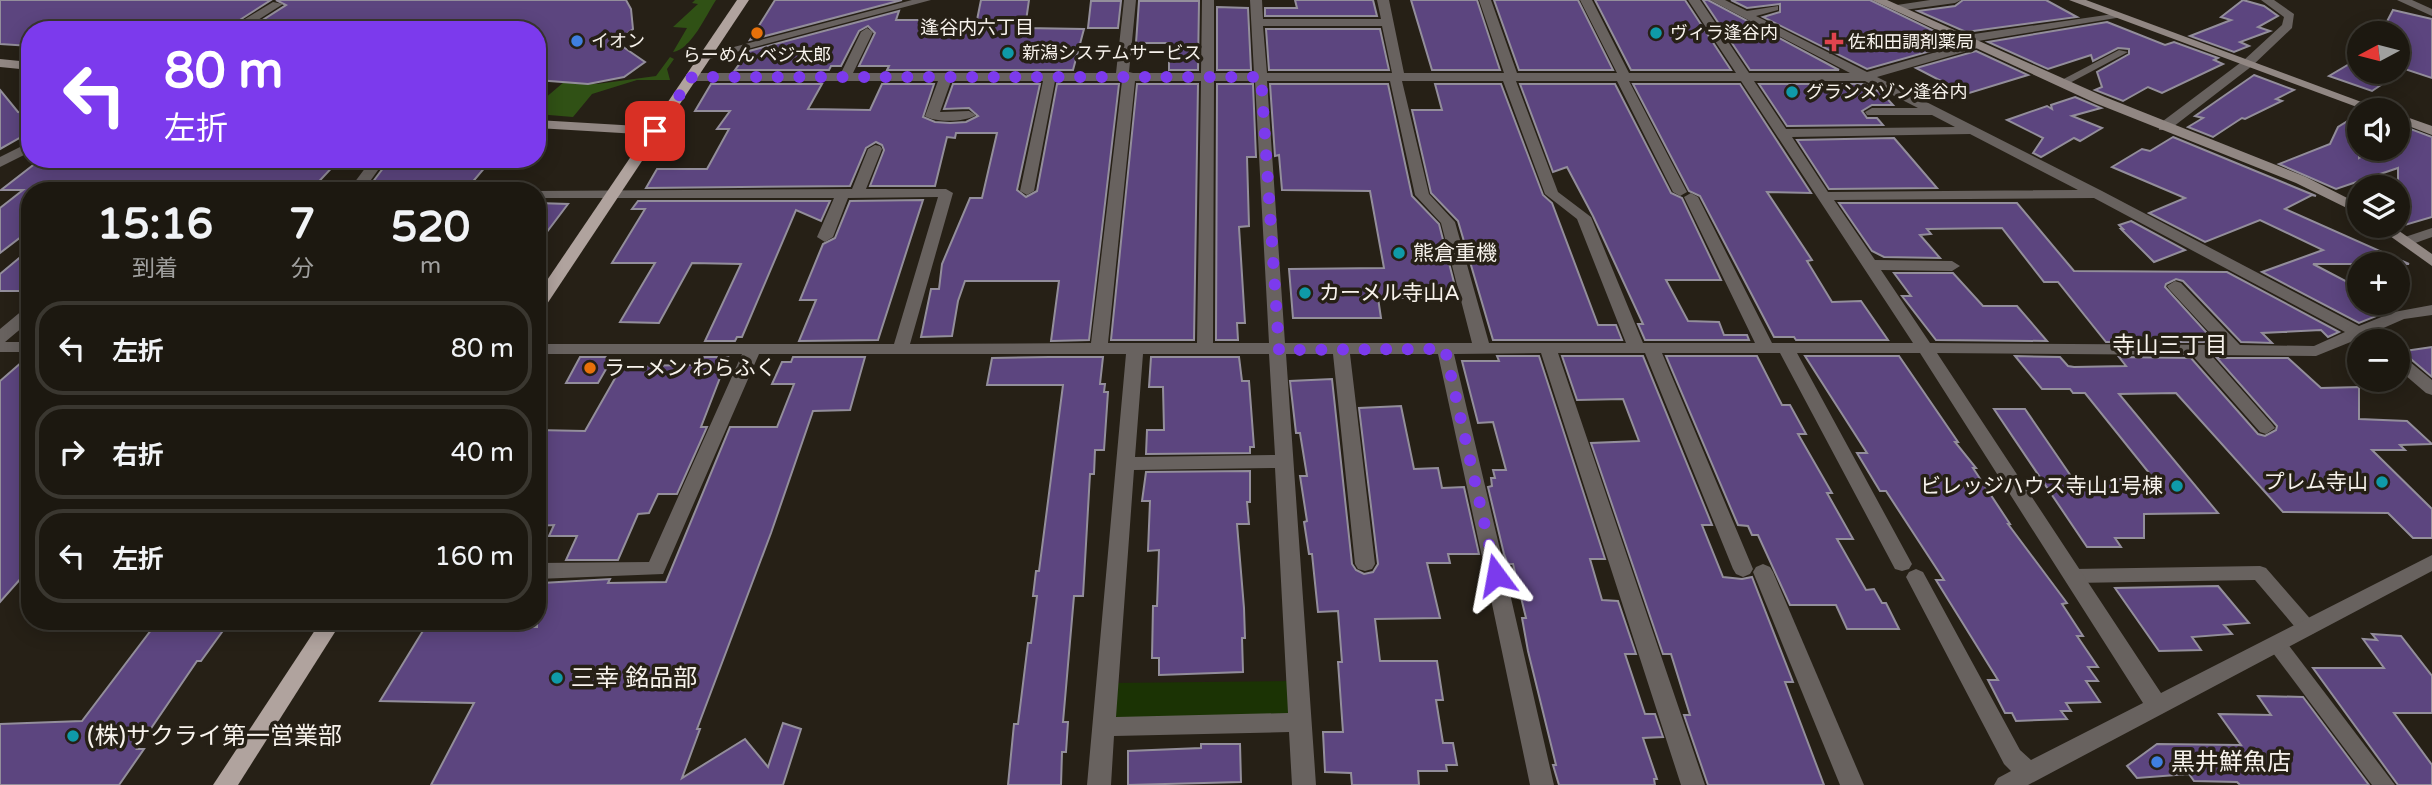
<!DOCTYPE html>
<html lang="ja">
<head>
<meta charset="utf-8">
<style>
  body { margin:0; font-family:"Varela Round","Noto Sans JP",sans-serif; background:#29251e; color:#f1f3f6; height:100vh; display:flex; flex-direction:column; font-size:26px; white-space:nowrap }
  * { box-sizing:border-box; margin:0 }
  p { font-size:23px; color:#a0a09f }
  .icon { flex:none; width:38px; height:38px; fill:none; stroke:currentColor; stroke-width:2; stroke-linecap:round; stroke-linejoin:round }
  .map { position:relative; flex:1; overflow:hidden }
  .details { position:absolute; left:21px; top:182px; width:525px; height:448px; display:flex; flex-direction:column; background:#1c1810; border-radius:28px; box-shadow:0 4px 18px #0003,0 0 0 2px #3a3730 }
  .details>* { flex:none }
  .banner { position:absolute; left:21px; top:21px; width:525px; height:147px; border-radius:28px; box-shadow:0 4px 18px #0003,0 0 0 2px #3a3730; background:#7c3aed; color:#fff; overflow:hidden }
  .needle { width:46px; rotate:263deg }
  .buttons { position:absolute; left:2347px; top:21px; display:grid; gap:14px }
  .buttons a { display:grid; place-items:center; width:63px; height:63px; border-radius:50%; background:#1c1810; box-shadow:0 4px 18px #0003,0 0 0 2px #3a3730; font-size:35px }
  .pin { position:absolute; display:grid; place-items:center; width:60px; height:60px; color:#fff; margin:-30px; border-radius:14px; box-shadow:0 4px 10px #0006 }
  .me { position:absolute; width:77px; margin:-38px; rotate:347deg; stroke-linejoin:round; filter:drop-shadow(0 0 5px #0008) }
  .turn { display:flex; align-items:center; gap:24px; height:147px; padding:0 28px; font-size:32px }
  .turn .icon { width:91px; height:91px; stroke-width:2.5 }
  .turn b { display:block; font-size:49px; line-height:60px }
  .eta { display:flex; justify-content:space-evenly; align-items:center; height:119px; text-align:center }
  .eta b { font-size:42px; font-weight:800; line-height:49px }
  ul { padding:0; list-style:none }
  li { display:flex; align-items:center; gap:21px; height:94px; margin:0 14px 10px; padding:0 14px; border:4px solid #3a3730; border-radius:28px }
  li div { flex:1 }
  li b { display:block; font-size:26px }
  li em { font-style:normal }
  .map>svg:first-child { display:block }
</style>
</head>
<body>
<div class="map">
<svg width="2432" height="785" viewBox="0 0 2432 785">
  <rect width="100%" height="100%" fill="#262016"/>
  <!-- green -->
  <path fill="#1b3304" d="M1295 681 1297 708 1276 720 1119 724 1107 715 1109 683Z"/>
  <!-- forest -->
  <g fill="#305115">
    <path d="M695 0H716C706 15 691 50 673 52L687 28 673 27 698 4 692 3Z"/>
    <path d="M670 57 674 59 667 69 670 80H637L592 94 573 117 537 114V105L564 82 597 84 656 76Z"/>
  </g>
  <!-- building -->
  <g fill="#5c457f" stroke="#938e9b" stroke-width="2">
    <path d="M0 0H271L224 30H30V46L0 44Z"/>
    <path d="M276 0H626L631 9 633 29 616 42 645 62 624 77 588 84 537 80V30H247L286 5Z"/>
    <path d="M775 0H902L750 40Z"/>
    <path d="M981 0H1029L1025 28 1084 29 1073 70H887L889 66H859L875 33 868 26 859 31 841 66H831L829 70H735L749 51 899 11 896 20H930L926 30H975Z"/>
    <path d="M1295 0H1373L1377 16H1265V8H1297Z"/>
    <path d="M1411 0H1477L1500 70H1432Z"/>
    <path d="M1494 0H1578L1613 70H1519Z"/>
    <path d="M1595 0H1685L1731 70H1631Z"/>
    <path d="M1703 0H1708L1839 70H1750Z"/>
    <path d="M1731 0H1870L1959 43 1867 69 1763 17 1780 12V4L1747 8Z"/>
    <path d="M1963 0H2046L2077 17 1966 32 1918 11 1955 6Z"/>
    <path d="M2243 0 2264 6 2278 16 2258 27 2270 31 2240 42 2249 46 2234 52 2190 36 2231 20 2221 17Z"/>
    <path d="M1091 1H1121L1118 28H1088Z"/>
    <path d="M1139 1H1199L1198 70H1169V43H1136Z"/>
    <path d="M1217 7 1248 8 1251 70H1217Z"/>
    <path d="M2393 10 2432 19V78L2405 69 2372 91 2329 76 2356 60 2359 61V72H2398V33H2381Z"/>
    <path d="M2107 22 2165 45 2174 42 2218 58 2214 60 2223 64 2162 93 2148 87 2123 101 2095 90 2102 87 2097 72 2129 54V49L2118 48 2093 61 2091 55 2048 69 1988 42Z"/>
    <path d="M1266 29H1380L1389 70H1269Z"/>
    <path d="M1976 51 2028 75 1966 94 1916 68Z"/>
    <path d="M2254 75 2294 90 2276 99 2282 101 2245 119 2242 118 2213 137 2188 127 2203 118 2195 116Z"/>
    <path d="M711 84H822L808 109 870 110 882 84H934L923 117 935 122 950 123 966 122 978 116 969 108 944 109 953 84H1040L1017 190 1026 197 1037 191 1057 84H1119L1089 340 1051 341 1059 281H965L958 301 952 336 921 337 931 289H939L942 264 970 198H982L997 133H956L955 138 947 137 935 186H870L884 150 882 145 876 142 866 148 850 186 646 188 657 169H707L729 129H717L730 111H695Z"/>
    <path d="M1137 84H1198L1194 340H1111Z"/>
    <path d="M1217 84H1253L1256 157H1247L1249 226 1239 227 1245 323H1237L1238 340H1216Z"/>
    <path d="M1270 84H1388L1412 196 1439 224 1458 298H1378L1381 318H1293L1289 269 1384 268 1370 191 1282 190 1279 155 1275 156Z"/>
    <path d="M1435 84H1501L1543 195 1552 203 1598 325H1616L1622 340H1493L1458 221 1431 193 1412 110H1442Z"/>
    <path d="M1520 84H1615L1671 193 1682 198 1721 280H1666L1688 321 1719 322 1724 335H1747L1749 340H1645L1638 324H1643L1593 216 1567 167 1553 172Z"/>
    <path d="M1633 84H1740L1811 193 1767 192 1812 260 1807 261 1832 302 1861 301 1888 340H1796L1794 337H1774L1700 196 1689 191Z"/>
    <path d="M1759 84H1864L1882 93 1893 105H1872L1862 111 1867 118H1877L1883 125 1787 126Z"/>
    <path d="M0 90 18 112 30 113V132L0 149Z"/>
    <path d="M2075 97 2101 108 2072 116 2102 128 2080 141 2074 138 2041 157 2033 153 2043 138 2007 120 2047 106 2052 109 2051 105Z"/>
    <path d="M2359 114V158L2375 149H2398V135L2408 128 2432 137V217L2398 227V168L2336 189 2279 164 2330 144 2338 127Z"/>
    <path d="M2173 137 2316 196 2312 195 2285 209 2409 264H2313L2359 288V303H2389L2386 305 2394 309 2359 323 2262 272 2323 250 2260 220 2205 242 2149 213 2185 198 2112 167 2142 149 2150 151Z"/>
    <path d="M1894 138 1937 188 1829 189 1797 140Z"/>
    <path d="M41 159H340L310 191H243L247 187H145L140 191H30V230L0 253V208L23 190H1Z"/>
    <path d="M390 159H492L465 191H366Z"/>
    <path d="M923 200 878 340 799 341 816 300H800L823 244 835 238 850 201Z"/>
    <path d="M638 201H830L821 221 796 210 742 337H737L735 341H705L741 264 692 263 659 323 620 322 655 263H612L645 209H632Z"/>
    <path d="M537 203 568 204 537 245Z"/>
    <path d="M1839 203H2017L2074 271 2227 272 2339 332 2328 337 2321 330 2262 333 2272 343 2241 342 2183 281 2176 279 2166 284 2165 287 2215 342H2106L2058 282H2044L2002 228 1927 229 1931 234 1920 235 1940 258 1884 257 1872 251Z"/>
    <path d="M2131 221 2185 250 2154 262 2121 229H2123L2119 225Z"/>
    <path d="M30 249V284L22 291H0V274Z"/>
    <path d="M1894 273H1953L1983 306H2017L2047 341 1936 340 1902 296H1911Z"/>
    <path d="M2432 347V377L2406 355 2398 352Z"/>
    <path d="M30 355V568L0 602V381Z"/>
    <path d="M1497 356H1539L1605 559H1590L1602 600 1618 601 1636 654H1625L1645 714H1655L1663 737 1643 738 1657 779H1654L1655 785H1559L1553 765H1556L1528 651 1522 618H1526L1513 564H1508L1504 554 1488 487 1492 486 1491 478H1495L1493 470H1506L1493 422 1478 423 1462 361H1499Z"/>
    <path d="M1562 356H1643L1712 525H1702L1723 577 1742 579 1752 577 1793 682H1785L1824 785H1708L1684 715H1690L1671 654H1663L1591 443 1639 441 1623 399 1577 400Z"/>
    <path d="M1666 356H1757L1782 405H1790L1806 434H1798L1832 493H1827L1853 539H1837L1866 590 1874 589 1882 603H1886L1899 629H1847L1836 605H1790L1758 535H1752L1748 526 1738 525Z"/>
    <path d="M1805 356H1899L1958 442H1955L1976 468H1973L2010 524H2008L2067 603 2062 604 2083 636H2077L2098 667H2088L2098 681H2086L2100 702 2066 703 2071 711H2061L2067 719 2016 721 2012 713H2005L1988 680H1998L1936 580H1944L1886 491H1880L1857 453H1867Z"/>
    <path d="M2015 356 2060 357 2068 366 2074 367 2126 366 2119 357 2191 358 2258 434 2265 436 2276 430 2277 426 2217 358H2288L2321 388 2359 387V419L2407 421 2432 444 2400 445 2405 450H2372L2432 509V538H2413L2388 513 2283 512 2176 393 2119 394 2218 513 2144 514V538H2115L2121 547H2087L1994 409H2025L2073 479H2154L2085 393H2073L2070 389H2042Z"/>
    <path d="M580 357H613L598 383H566Z"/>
    <path d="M698 357H728L701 427H707L677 494H658L649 513 638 514 618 560H566L577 536H549L554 525 537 526V430L585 431 622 366 694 365Z"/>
    <path d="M793 357H865L850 410 813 411 771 533 697 729H700L682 778 745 739 768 767 783 723 801 729 783 785H431L474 703 380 701 429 621H485L482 627H537V592L542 583 610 579 608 583 666 582 730 427H777L794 384H772L782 362H791Z"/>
    <path d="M1049 357H1103L1100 384H1105L1104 392H1108L1104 450H1095L1094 474H1090L1083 596H1074L1063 722H1068L1066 752H1062L1061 785H1008L1014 724H1018L1028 643H1031L1037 596H1033L1036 571H1039L1063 385H987L992 358Z"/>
    <path d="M1151 357H1239L1242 381H1249L1254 447H1250V453L1146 454 1147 430H1164L1163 387H1149Z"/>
    <path d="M1332 379 1352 564 1356 570 1364 574 1373 572 1378 564 1359 408 1401 406 1414 469 1438 468 1442 488 1464 487 1479 554H1448L1450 563H1427L1440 618 1375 619 1380 661H1437L1443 700H1436L1443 743H1453L1457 765H1446L1447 771H1418L1419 785H1352L1351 773 1325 772 1323 732H1343L1338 662H1342L1338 611 1318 612 1312 554H1309L1304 522 1307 521 1300 476H1307L1300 433H1296L1290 381Z"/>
    <path d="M1250 471V502H1247L1249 524H1237L1244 608 1245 638H1242L1243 672 1159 675V658H1152L1153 606H1157L1159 550 1148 551 1150 501H1142L1146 472Z"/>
    <path d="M2218 586 2249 623 2224 625 2232 634 2192 637 2201 650 2159 651 2115 588Z"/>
    <path d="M158 621H230L201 661H197L137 749H144L119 785H0V724L82 721Z"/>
    <path d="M2372 634 2401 636 2432 676V713H2394L2432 765V785H2398L2313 668H2384L2363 639 2377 640Z"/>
    <path d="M2258 696 2303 697 2369 785H2240L2237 782 2194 781 2189 774 2137 778 2127 766 2157 744 2241 745 2219 714 2271 715Z"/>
    <path d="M1201 744H1240L1241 782 1128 785V751L1201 748Z"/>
  </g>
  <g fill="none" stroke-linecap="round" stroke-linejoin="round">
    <!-- lane -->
    <g fill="#68625f" fill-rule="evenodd">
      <path d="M2119 50 2128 52 2066 85 2056 83Z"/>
      <path d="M2260 566 2266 568 2314 623 2317 628 2314 633 2307 635 2300 633 2255 580 2073 583 2067 581 2064 576 2067 571 2073 569Z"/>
      <path d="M2277 636 2284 639 2395 785H2372L2270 649 2267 644 2270 639Z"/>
    </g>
    <!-- street -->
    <g fill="#68625f" fill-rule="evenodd">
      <path d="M912 0H931L706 60 700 56Z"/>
      <path d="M1124 0H1136L1129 72 1133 73H1201L1202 0H1214V73H1254L1250 0H1262L1263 19H1381L1377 0H1389L1404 73H1504L1479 0H1491L1517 73H1617L1580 0H1592L1629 73H1736L1688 0H1700L1749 73H1850L1710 0H1725L1747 11 1778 6V10L1756 16 1867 72 1971 42 1961 39 1967 35 2120 13V17L2116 18 1978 41 1983 44 1981 47 1877 77 2102 191 2359 326 2394 312 2432 305V315L2404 319 2372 333 2375 337 2373 341 2358 339 2316 356 2211 355 2272 424 2275 428 2266 434 2260 432 2192 355 1937 353 2161 693 2432 555V571L2028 785H1994L1998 778 2011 771 2004 764 1906 577 1909 572 1916 569 1923 572 2020 750 2031 760 2143 703 1920 353H1797L1912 564 1909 569 1902 571 1895 569 1780 353H1662L1753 569 1750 574 1743 577 1736 574 1733 569 1645 353H1558L1705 785H1681L1541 353 1454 354 1506 575 1504 579 1508 585 1554 785H1530L1488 585 1490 581 1486 575 1438 354H1350L1375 564 1372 569 1365 571 1358 569 1355 564 1333 354H1286L1316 785H1292L1289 732 1114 736 1111 785H1087L1126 354H759L663 574 537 579V563L649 562 742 354H537V344H894L938 197 848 198 833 237 825 242 817 237 834 198H537V191H533L852 189 868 149 875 145 880 146 882 149 866 189H946L953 193 910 344 1091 343 1122 81H1055L1034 191 1027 195 1020 191 1043 81H951L940 112 969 111 976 115C966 122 935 123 925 116L938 81H692L686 77 692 73H841L861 32 867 28 873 32 853 73H1116ZM1263 26H1382L1392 73H1267ZM1135 81H1201L1197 343H1108ZM1214 81H1255L1269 343H1213ZM1267 81H1390L1415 195 1441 223 1472 343H1285ZM1402 81H1503L1545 194 1577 219 1626 343H1489L1455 222 1429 194ZM1516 81H1617L1673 192 1680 196 1687 192 1629 81H1741L1913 343H1772L1698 197 1691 193 1684 197 1755 343H1643L1591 217 1558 192ZM1754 81H1865L1918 108H1872L1865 112 1867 115H1932L1955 127 1786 129ZM1970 134 2078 190 1828 192 1792 137ZM2094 198 2345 332 2314 346 2240 345 2181 283 2175 281 2167 286 2169 289 2221 345 1930 343 1881 270 1952 271 1960 266 1952 261 1875 260 1834 200ZM1143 354H1269L1275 455 1135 457ZM1275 468 1288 713 1116 717 1134 470Z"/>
      <path d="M1930 0H1961L1955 3 1897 11 1891 8 1897 5Z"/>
      <path d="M2261 0H2274L2294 14 2292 28 2252 66 2169 130H2159V124L2244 60 2282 25 2284 17Z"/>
      <path d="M2397 0H2412L2432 9V16Z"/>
      <path d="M273 2 283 4 242 30H227Z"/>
      <path d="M30 142V152L0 167V157Z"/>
      <path d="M372 159H386L363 191H348Z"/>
      <path d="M2432 228V237L2407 246 2399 241 2402 238Z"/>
      <path d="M30 307V321L5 342H30V352H0V329L24 309Z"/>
      <path d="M2398 356 2404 357 2432 380V395L2426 393 2398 369Z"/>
      <path d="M1763 564 1770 567 1773 572 1864 785H1840L1753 572 1756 567Z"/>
    </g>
    <!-- secondary -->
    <g fill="#918783" fill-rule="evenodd">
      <path d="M1872 0H1887L2105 97 2306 177 2359 204V214L2296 183 2095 103Z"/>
      <path d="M2069 0H2086L2383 110H2365Z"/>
      <path d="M0 59 30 62V70L0 67Z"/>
      <path d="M2398 114 2432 126V135L2398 122Z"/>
      <path d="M537 120 655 127 662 131 655 135 537 128Z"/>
      <path d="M2376 226H2392L2432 254V266Z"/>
    </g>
    <!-- primary -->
    <g fill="#b0a39e" fill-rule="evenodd">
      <path d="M737 0H749L545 307 537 312V295Z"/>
      <path d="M321 621H342L238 785H213Z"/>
    </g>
  </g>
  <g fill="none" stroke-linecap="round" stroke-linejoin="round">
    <!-- route -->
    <path stroke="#7c3aed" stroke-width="12" stroke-dasharray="0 21.6" d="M655 131 692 77H1261L1279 350 1445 349 1496 575"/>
  </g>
  <!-- markers -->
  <g fill="#e8710a" stroke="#262016" stroke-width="2.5">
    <circle cx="757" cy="33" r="7"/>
    <circle cx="590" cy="368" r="7"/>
  </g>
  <g fill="#0f9aa8" stroke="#262016" stroke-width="2.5">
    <circle cx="1656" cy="33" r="7"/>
    <circle cx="1008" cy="53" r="7"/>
    <circle cx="1792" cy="92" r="7"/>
    <circle cx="1399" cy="253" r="7"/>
    <circle cx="1305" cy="293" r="7"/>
    <circle cx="2382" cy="482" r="7"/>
    <circle cx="2177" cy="486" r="7"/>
    <circle cx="557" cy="678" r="7"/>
    <circle cx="73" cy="736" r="7"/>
  </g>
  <g fill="#3f7fe0" stroke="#262016" stroke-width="2.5">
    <circle cx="577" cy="41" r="7"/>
    <circle cx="2157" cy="762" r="7"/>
  </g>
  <path fill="#e0444e" stroke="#262016" stroke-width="2.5" d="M1830.5 31.5h7v7h7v7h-7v7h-7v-7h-7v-7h7z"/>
  <g text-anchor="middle" stroke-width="7" stroke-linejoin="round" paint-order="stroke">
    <!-- far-poi labels -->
    <g font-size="18" fill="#f7f2ec" stroke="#262016" text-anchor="start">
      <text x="1670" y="39">ヴィラ逢谷内</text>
      <text x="591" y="47">イオン</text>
      <text x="1848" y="48">佐和田調剤薬局</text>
      <text x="1022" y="59">新潟システムサービス</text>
      <text x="757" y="61" text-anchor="middle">らーめん ベジ太郎</text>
      <text x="1806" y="98">グランメゾン逢谷内</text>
    </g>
    <!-- far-neighbourhood labels -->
    <g font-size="19" fill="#f7f2ec" stroke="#262016">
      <text x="977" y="34">逢谷内六丁目</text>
    </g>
    <!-- poi labels -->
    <g font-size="21" fill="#f7f2ec" stroke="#262016" text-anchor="start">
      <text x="1413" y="260">熊倉重機</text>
      <text x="1319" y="300">カーメル寺山A</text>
      <text x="604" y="375">ラーメン わらふく</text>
      <text x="2368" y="489" text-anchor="end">プレム寺山</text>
      <text x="2163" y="493" text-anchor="end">ビレッジハウス寺山1号棟</text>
    </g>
    <!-- neighbourhood labels -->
    <g font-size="23" fill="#f7f2ec" stroke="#262016">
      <text x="2170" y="353">寺山三丁目</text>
    </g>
    <!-- near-poi labels -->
    <g font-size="24" fill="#f7f2ec" stroke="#262016" text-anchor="start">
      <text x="571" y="686">三幸 銘品部</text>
      <text x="87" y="744">(株)サクライ第一営業部</text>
      <text x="2171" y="770">黒井鮮魚店</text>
    </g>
  </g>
</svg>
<div class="buttons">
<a><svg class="needle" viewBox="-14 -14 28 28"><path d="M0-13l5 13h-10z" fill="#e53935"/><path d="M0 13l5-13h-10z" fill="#a0a09f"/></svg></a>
<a><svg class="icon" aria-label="sound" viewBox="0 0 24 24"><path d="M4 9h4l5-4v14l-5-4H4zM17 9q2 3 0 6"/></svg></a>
<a><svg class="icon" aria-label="layers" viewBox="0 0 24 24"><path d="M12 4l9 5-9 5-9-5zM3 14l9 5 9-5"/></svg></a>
<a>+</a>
<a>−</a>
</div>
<div class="pin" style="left:655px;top:131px;background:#d93025"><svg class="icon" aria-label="arrive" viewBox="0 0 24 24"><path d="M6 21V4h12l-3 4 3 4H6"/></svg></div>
<svg class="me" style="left:1496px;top:575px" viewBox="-20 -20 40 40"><path d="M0-17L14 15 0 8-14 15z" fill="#7c3aed" stroke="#fff" stroke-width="4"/></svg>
<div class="banner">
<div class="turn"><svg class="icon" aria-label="left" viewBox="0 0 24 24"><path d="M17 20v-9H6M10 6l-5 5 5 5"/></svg><div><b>80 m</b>左折</div></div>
</div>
<section class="details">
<div class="eta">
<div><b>15:16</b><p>到着</p></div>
<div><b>7</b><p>分</p></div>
<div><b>520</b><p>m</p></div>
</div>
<ul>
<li><svg class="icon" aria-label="left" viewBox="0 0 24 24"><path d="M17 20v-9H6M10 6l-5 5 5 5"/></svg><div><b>左折</b></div><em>80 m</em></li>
<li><svg class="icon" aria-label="right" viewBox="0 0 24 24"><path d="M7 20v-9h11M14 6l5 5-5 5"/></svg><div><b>右折</b></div><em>40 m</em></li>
<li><svg class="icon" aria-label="left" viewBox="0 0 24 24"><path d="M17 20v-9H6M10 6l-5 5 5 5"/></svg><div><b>左折</b></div><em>160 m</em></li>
</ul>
</section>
</div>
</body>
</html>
